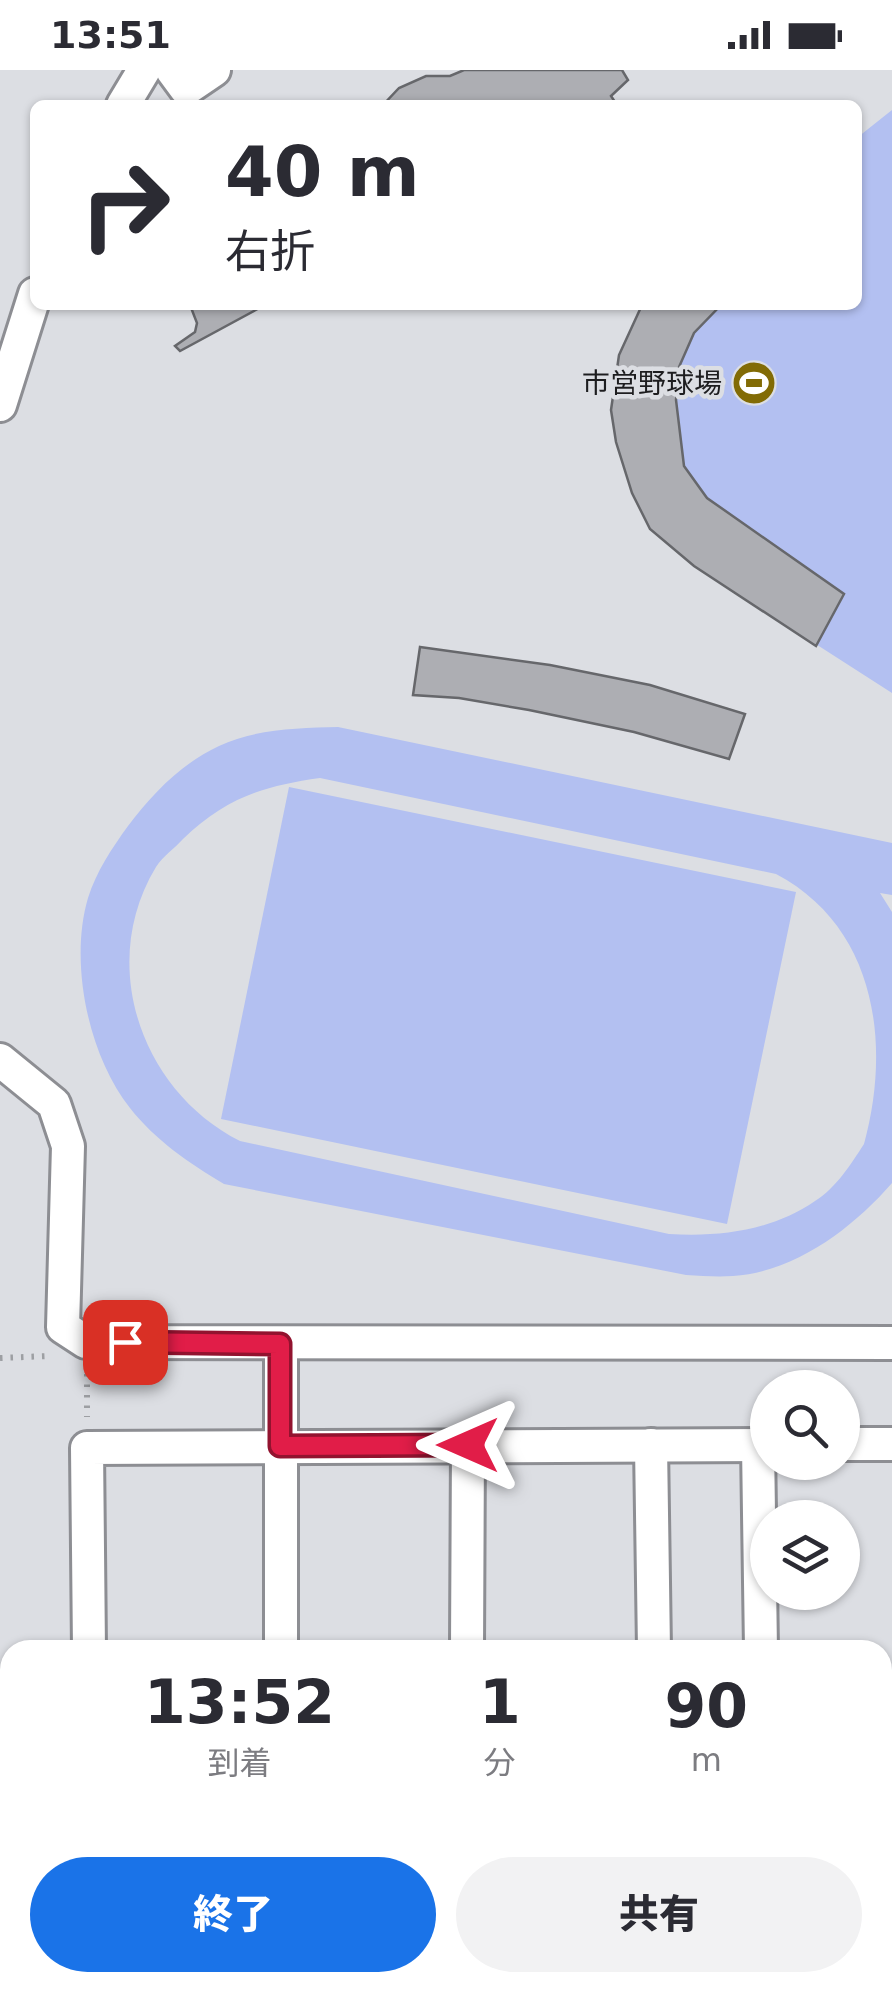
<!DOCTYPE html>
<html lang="ja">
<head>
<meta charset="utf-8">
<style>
  body { margin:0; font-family:"DejaVu Sans","Noto Sans JP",sans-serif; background:#f2f2f3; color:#2b2b33; height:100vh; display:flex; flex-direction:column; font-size:38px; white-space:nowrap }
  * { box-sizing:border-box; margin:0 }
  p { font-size:32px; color:#7c7c81 }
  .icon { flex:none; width:55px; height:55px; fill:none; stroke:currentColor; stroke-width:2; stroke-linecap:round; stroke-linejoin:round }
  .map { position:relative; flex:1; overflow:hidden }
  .details { position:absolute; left:0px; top:1570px; width:892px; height:352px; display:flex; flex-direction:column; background:#fff; border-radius:30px 30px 0 0; box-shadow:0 2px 8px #0004 }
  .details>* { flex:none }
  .top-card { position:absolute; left:30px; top:30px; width:832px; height:210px; border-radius:15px; box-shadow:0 2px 8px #0004; background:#fff; color:#2b2b33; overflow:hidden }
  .buttons { position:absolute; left:750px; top:1300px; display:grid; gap:20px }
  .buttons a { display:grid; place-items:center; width:110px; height:110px; border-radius:50%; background:#fff; box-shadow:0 2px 8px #0004; font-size:50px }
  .pin { position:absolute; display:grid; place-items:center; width:85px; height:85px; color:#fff; margin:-42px; border-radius:20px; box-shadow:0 5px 15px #0006 }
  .me { position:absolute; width:110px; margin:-55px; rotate:270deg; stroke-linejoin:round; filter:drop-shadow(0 0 8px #0008) }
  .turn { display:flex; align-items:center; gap:35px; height:210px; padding:0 30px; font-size:45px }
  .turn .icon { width:130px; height:130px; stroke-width:2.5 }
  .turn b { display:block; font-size:70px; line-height:85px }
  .eta { display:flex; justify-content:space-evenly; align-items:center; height:170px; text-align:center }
  .eta b { font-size:60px; font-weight:800; line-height:70px }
  .button { display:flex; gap:20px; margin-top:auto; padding:20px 30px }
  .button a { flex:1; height:115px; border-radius:60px; background:#1a73e8; color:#fff; font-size:40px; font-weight:800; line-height:115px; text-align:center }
  .button a+a { background:#f2f2f3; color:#2b2b33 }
  .status { display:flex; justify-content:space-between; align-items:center; height:70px; padding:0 50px; background:#fff; direction:ltr }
  .status svg { height:28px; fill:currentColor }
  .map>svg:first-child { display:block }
</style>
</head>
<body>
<div class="status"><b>13:51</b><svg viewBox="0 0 49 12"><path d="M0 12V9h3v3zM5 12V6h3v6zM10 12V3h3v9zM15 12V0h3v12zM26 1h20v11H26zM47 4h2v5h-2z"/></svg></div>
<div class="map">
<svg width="892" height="1922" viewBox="0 0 892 1922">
  <rect width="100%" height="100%" fill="#dcdee3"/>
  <!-- green -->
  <g fill="#b3c0f1" fill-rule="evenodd">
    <path d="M892 40V623L694 496 650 459 632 423 616 372 611 340 619 285 642 235H858V67Z"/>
    <path d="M338 657 892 773V825L880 823 892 842V1113C853 1158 795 1202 733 1206 718 1207 702 1206 686 1205L224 1114C189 1093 155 1070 130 1038 88 985 69 892 88 828 96 802 112 778 128 756 152 724 182 693 219 676 255 659 298 658 338 657ZM320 708 776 804C875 856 892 972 864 1074 851 1094 836 1118 815 1131 771 1161 720 1167 669 1164L240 1071C141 1021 97 894 156 797 163 786 175 778 183 769 226 728 263 716 320 708Z"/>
    <path d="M289 717 796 822 727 1154 221 1049Z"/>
  </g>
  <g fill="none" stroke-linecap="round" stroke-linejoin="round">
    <!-- river -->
    <g stroke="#7283d2" stroke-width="60">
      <path d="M882 1863 892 1859"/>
      <path d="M735 1922 758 1912"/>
    </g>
  </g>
  <!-- building -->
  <g fill="#adaeb3" stroke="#66676b" stroke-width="2.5">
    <path d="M464 0H622L628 10 611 26 617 35H383L399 18 426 6H450Z"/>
    <path d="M190 235H265L180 281 175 276 195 262 197 253Z"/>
    <path d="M642 235H721L694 263 679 297 676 330 684 396 707 428 844 524 816 576 694 496 650 459 632 423 616 372 611 340 619 285Z"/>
    <path d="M420 577 550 595 650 615 745 644 729 689 634 662 529 640 459 628 413 625Z"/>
  </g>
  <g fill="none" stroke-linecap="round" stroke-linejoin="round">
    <defs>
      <g id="minor">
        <path d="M172 0 186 19 214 0"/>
        <path d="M123 35 144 0"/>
        <path d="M0 335 35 224"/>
        <path d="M0 990 54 1034 68 1076 63 1257 86 1272 892 1273"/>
        <path d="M281 1273V1580"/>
        <path d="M842 1374H892"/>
        <path d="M651 1375 654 1580"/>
        <path d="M758 1375 761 1580"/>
        <path d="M89 1580 87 1378 768 1375"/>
        <path d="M467 1580 468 1375"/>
        <path d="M882 1656 892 1652"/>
        <path d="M91 1912V1922"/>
        <path d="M246 1922 269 1912"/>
      </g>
    </defs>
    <!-- minor casing -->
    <use href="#minor" stroke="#8d8e93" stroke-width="38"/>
    <!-- path -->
    <g stroke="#9d9fa3" stroke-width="6" stroke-dasharray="2.5 8" stroke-linecap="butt">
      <path d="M0 1288 49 1286"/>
      <path d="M87 1304V1347"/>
      <path d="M882 1764 892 1760"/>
      <path d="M502 1922 524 1912"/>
    </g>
    <!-- minor -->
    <use href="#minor" stroke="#fff" stroke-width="32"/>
  </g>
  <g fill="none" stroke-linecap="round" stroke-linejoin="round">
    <defs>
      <path id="route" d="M125 1272 280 1274V1376L468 1375"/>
    </defs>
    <!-- route casing -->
    <use href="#route" stroke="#92132f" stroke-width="25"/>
    <!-- route -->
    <use href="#route" stroke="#e11d48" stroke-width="18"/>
  </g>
  <!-- icons -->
  <defs>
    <symbol id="stadium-disc" viewBox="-11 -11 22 22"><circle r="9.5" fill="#826b05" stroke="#dcdee3"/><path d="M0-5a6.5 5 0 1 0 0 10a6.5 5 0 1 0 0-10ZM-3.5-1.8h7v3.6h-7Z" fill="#fff"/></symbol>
  </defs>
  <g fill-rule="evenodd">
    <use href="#stadium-disc" x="729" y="288" width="50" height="50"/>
  </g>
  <g text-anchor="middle" stroke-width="9" stroke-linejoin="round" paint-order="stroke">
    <!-- poi labels -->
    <g font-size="28" fill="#1d1d1f" stroke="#dcdee3" text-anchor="end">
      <text x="722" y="323">市営野球場</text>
    </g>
  </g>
</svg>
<div class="buttons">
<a><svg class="icon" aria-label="search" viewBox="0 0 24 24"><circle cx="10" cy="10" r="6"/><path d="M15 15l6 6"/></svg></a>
<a><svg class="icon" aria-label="layers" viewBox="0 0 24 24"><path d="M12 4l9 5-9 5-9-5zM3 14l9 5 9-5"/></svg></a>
</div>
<div class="pin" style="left:125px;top:1272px;background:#d93025"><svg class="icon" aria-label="arrive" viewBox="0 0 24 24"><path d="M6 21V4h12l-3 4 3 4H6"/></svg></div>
<svg class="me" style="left:468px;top:1375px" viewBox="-20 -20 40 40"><path d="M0-17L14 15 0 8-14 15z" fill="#e11d48" stroke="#fff" stroke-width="4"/></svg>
<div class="top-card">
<div class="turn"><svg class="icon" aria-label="right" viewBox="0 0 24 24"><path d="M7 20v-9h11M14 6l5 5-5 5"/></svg><div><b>40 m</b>右折</div></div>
</div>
<section class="details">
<div class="eta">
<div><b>13:52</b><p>到着</p></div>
<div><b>1</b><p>分</p></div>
<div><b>90</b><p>m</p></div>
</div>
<div class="button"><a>終了</a><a>共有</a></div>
</section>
</div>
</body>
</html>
